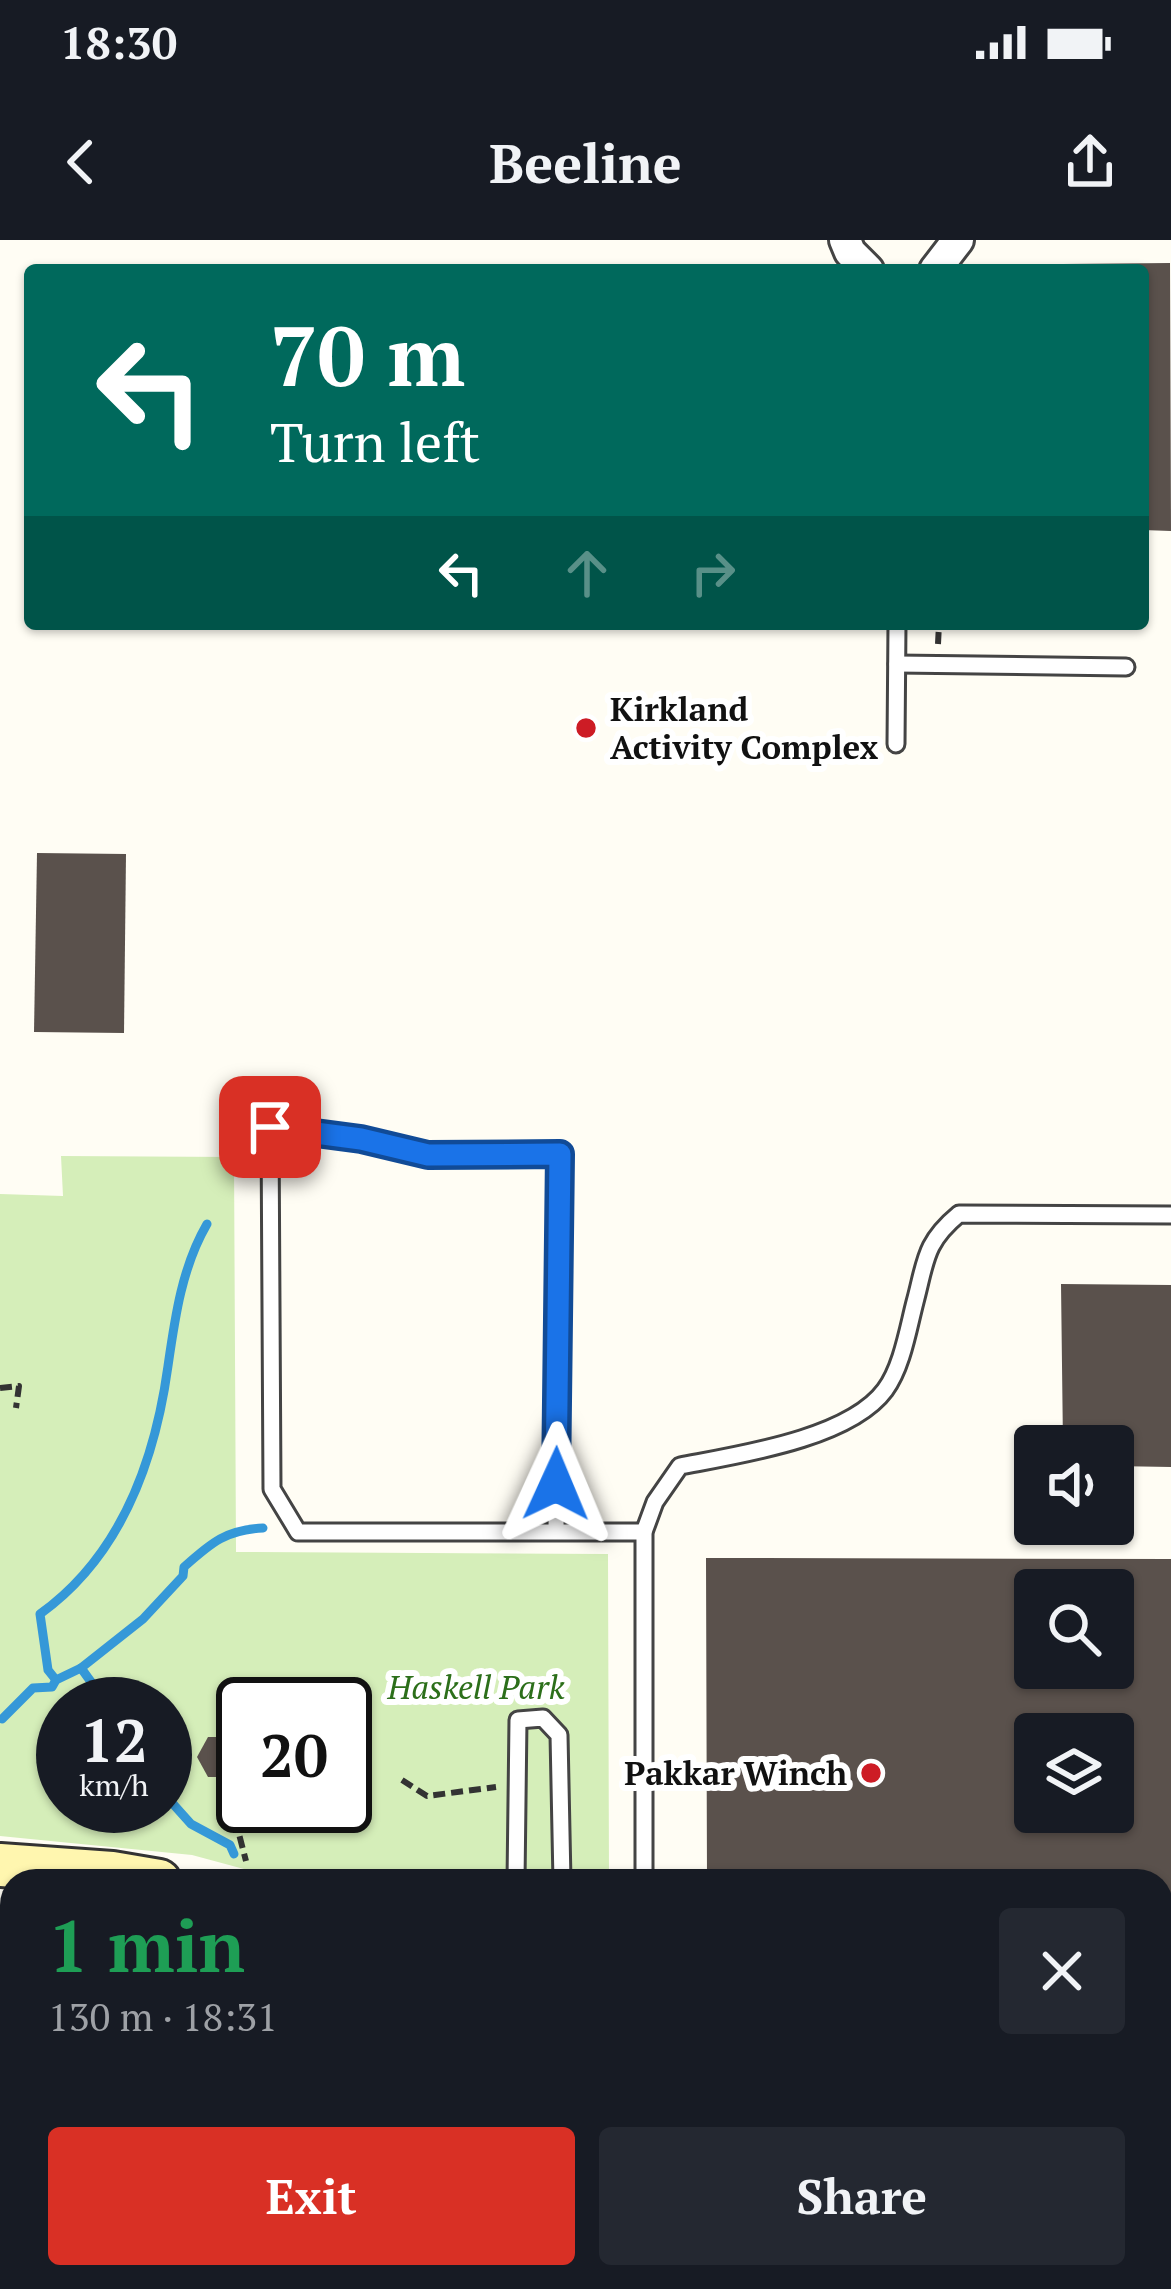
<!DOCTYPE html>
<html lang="en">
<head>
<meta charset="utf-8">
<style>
  body { margin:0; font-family:"PT Serif",serif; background:#242831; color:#f1f3f6; height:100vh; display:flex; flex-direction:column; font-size:45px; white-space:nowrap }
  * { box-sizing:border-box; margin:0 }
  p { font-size:39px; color:#9ea1a6 }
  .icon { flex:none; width:66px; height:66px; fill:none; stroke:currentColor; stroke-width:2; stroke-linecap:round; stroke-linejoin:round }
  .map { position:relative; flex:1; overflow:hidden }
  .panel { position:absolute; left:0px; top:1629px; width:1173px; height:420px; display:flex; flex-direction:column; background:#171b24; border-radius:36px 36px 0 0; box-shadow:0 3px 9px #0004 }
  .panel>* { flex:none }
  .hud { position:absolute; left:24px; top:24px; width:1125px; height:366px; border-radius:12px; box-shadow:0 3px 9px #0004; background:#00695c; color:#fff; overflow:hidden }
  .controls { position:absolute; left:1014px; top:1185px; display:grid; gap:24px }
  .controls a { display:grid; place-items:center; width:120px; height:120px; border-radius:12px; background:#171b24; box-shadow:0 3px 9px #0004; font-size:60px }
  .speed { position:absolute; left:36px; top:1437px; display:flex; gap:24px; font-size:60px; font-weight:700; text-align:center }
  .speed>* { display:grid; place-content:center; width:156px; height:156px; border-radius:50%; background:#171b24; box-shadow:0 3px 9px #0004; line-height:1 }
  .speed small { font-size:30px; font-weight:400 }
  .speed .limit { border:6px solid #111; border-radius:18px; background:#fff; color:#111 }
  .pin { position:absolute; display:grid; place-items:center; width:102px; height:102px; color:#fff; margin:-51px; border-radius:24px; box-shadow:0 6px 18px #0006 }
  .me { position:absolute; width:132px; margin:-66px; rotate:1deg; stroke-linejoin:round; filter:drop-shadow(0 0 9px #0008) }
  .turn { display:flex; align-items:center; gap:42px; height:252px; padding:0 48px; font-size:54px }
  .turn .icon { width:156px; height:156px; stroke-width:2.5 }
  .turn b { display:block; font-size:84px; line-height:102px }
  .lanes { display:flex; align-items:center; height:114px; padding:0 48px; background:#0003; justify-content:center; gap:60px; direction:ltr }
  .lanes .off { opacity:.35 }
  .round { display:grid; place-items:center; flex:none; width:126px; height:126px; border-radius:12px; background:#242831 }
  .headline { display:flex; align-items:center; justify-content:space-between; height:204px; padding:0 48px }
  h1 { font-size:72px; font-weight:600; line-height:90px; color:#1e9e55 }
  .action { display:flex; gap:24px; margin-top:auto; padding:24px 48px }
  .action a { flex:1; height:138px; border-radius:12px; background:#d93025; color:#fff; font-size:48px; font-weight:600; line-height:138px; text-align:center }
  .action a+a { background:#242831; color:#f1f3f6 }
  .status { display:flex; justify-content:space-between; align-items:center; height:84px; padding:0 60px; background:#171b24; direction:ltr }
  .status svg { height:33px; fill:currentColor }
  header { display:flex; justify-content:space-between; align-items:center; height:156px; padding:0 48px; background:#171b24; font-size:54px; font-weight:600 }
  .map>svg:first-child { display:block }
</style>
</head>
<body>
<div class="status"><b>18:30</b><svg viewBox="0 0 49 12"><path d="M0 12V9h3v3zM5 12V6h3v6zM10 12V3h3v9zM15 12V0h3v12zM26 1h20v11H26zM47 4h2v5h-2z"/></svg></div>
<header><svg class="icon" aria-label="back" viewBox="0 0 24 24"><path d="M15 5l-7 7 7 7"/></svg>Beeline<svg class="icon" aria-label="share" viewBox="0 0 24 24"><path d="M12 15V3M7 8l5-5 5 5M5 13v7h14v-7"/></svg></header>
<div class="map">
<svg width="1171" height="2049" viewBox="0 0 1171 2049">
  <rect width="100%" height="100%" fill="#fffdf4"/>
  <!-- green -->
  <path fill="#d5eeb9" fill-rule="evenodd" d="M61 916 234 917 236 1312 608 1314 609 1641H288L192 1615 0 1596V954L63 956ZM63 1464H165V1566H63ZM243 1464H345V1566H243Z"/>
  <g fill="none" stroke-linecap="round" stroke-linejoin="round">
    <!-- stream -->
    <g stroke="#3598d8" stroke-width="9">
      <path d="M81 1428 107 1464"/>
      <path d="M56 1440 48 1430 40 1374C121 1316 155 1221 168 1126 175 1077 182 1027 207 984"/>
      <path d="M2 1479 33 1448 52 1447 56 1440 81 1428 143 1379 183 1336 184 1327C212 1302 226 1290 263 1288"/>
      <path d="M165 1555 191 1584 230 1605 234 1614"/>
    </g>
  </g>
  <!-- building -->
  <g fill="#5a514c" fill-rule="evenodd">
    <path d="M1170 23 1171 291 1143 290V30H1063V24Z"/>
    <path d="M37 613 126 614 124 793 34 792Z"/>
    <path d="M1061 1044 1171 1045V1227L1113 1226V1206H1063Z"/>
    <path d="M706 1318 1171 1319V1674H1161V1641H707ZM1035 1350H1113V1428H1035ZM1035 1494H1113V1572H1035Z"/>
    <path d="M208 1497H231L243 1516 232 1537H208L197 1517Z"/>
  </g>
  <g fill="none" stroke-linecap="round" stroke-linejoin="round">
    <defs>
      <g id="lane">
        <path d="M897 424 1126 427"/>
        <path d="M896 504 897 384"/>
        <path d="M556 1291 559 913 428 915 361 899 270 887 272 1249 298 1292H644"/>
        <path d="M516 1641 518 1480 543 1478 559 1495 562 1641"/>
        <path d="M644 1641V1292L655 1262 680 1226C737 1215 849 1199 885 1150 902 1127 908 1089 915 1062 926 1021 924 1003 959 974L1171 975"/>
      </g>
      <g id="street">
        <path d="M845 0 850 12 868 30"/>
        <path d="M935 30 958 0"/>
        <path d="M151 2037V2049"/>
        <path d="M577 2037 578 2049"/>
        <path d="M1003 2037V2049"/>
      </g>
      <g id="secondary">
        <path d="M0 1625 112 1633 159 1641"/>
        <path d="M1161 1722H1171"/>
      </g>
    </defs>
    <!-- lane casing -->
    <use href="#lane" stroke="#444" stroke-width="21"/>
    <!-- street casing -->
    <use href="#street" stroke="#444" stroke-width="36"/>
    <!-- secondary casing -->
    <use href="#secondary" stroke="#333" stroke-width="48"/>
    <!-- path -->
    <g stroke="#333" stroke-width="6" stroke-dasharray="12 6" stroke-linecap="butt">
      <path d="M938 404 939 384"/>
      <path d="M0 1148 19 1146 16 1168"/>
      <path d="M402 1540 427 1556 496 1547"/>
      <path d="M226 1544 246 1621"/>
    </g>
    <!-- lane -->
    <use href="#lane" stroke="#fff" stroke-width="15"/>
    <!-- street -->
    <use href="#street" stroke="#fff" stroke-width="30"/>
    <!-- secondary -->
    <use href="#secondary" stroke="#fff6af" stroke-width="42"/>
  </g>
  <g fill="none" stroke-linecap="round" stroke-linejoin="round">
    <defs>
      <path id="route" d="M270 887 361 899 428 915 560 914 556 1244"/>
    </defs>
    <!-- route casing -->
    <use href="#route" stroke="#114b97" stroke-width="30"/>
    <!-- route -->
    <use href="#route" stroke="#1a73e8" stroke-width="21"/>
  </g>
  <!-- markers -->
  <g fill="#cd1c25" stroke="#fff" stroke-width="4.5">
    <circle cx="586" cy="488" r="12"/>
    <circle cx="871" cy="1533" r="12"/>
  </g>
  <g text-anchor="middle" stroke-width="12" stroke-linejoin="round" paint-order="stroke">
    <!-- poi labels -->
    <g font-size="33" font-weight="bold" fill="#111" stroke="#fff" text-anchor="start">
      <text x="610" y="481">Kirkland<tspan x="610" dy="38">Activity Complex</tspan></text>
      <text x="847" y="1545" text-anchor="end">Pakkar Winch</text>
    </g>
    <!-- park labels -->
    <g font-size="33" font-style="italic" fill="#2c6f1a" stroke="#fff">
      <text x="476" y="1459">Haskell Park</text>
    </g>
  </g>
</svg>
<div class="controls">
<a><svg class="icon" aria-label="sound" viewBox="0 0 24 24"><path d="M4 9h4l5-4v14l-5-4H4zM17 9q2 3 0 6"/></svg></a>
<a><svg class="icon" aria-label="search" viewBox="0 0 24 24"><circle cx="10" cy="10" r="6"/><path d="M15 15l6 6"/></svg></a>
<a><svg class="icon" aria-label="layers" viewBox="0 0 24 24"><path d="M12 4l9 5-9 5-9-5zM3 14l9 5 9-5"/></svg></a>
</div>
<div class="speed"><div>12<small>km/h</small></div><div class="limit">20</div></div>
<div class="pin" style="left:270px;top:887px;background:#d93025"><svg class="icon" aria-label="arrive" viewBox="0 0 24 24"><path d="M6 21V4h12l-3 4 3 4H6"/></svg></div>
<svg class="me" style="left:556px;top:1244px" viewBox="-20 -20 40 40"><path d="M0-17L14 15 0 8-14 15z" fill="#1a73e8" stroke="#fff" stroke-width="4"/></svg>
<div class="hud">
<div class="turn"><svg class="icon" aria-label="left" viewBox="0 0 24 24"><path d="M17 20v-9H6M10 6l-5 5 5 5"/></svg><div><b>70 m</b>Turn left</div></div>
<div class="lanes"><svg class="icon" aria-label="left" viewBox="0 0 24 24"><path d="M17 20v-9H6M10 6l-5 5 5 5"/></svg><svg class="icon off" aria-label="ahead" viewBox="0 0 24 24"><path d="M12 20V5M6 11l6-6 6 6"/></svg><svg class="icon off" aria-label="right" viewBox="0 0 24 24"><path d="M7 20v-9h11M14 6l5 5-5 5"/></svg></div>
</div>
<section class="panel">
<div class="headline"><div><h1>1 min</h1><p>130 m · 18:31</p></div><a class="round"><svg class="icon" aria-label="close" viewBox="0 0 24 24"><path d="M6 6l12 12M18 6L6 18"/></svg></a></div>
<div class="action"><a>Exit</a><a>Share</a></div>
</section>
</div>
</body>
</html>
